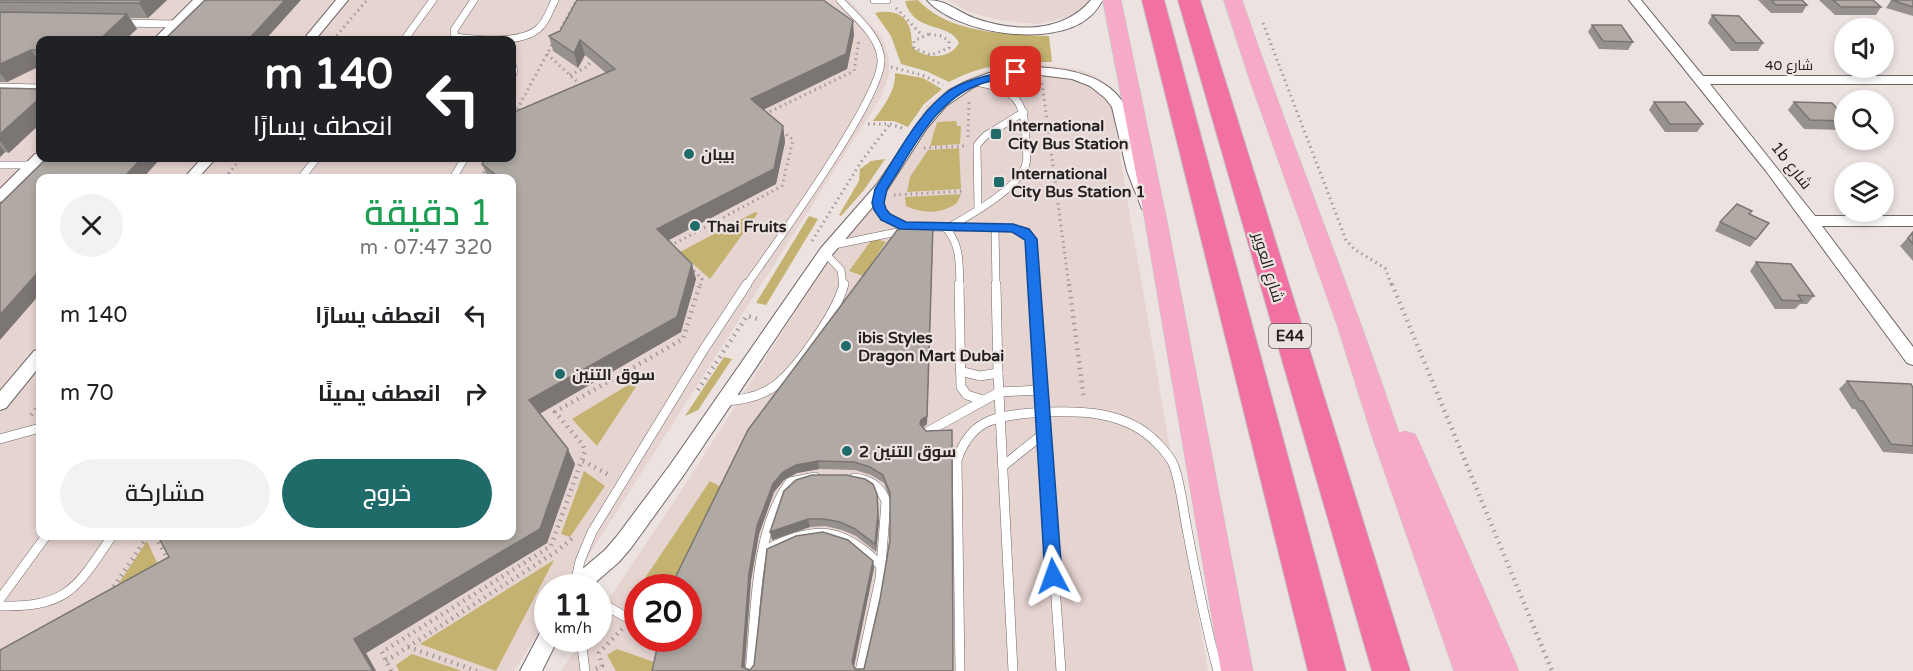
<!DOCTYPE html>
<html lang="ar">
<head>
<meta charset="utf-8">
<style>
  body { margin:0; font-family:"Varela Round",Cairo,sans-serif; background:#f2f2f2; color:#202124; direction:rtl; height:100vh; display:flex; flex-direction:column; font-size:22px; white-space:nowrap }
  * { box-sizing:border-box; margin:0 }
  p { font-size:20px; color:#757577 }
  .icon { flex:none; width:33px; height:33px; fill:none; stroke:currentColor; stroke-width:2; stroke-linecap:round; stroke-linejoin:round }
  .map { position:relative; flex:1; overflow:hidden; direction:ltr }
  .drawer { position:absolute; left:36px; top:174px; width:480px; height:366px; display:flex; flex-direction:column; background:#fff; border-radius:12px; box-shadow:0 3px 9px #0003; direction:rtl }
  .drawer>* { flex:none }
  .banner { position:absolute; left:36px; top:36px; width:480px; height:126px; border-radius:12px; box-shadow:0 3px 9px #0003; direction:rtl; background:#202124; color:#fff; overflow:hidden }
  .tools { position:absolute; left:1834px; top:18px; display:grid; gap:12px }
  .tools a { display:grid; place-items:center; width:60px; height:60px; border-radius:50%; background:#fff; box-shadow:0 3px 9px #0003; font-size:30px }
  .speed { position:absolute; left:534px; top:574px; display:flex; gap:12px; font-size:30px; font-weight:700; text-align:center }
  .speed>* { display:grid; place-content:center; width:78px; height:78px; border-radius:50%; background:#fff; box-shadow:0 3px 9px #0003; line-height:1 }
  .speed small { font-size:15px; font-weight:400 }
  .speed .limit { border:9px solid #d22; background:#fff; color:#111 }
  .pin { position:absolute; display:grid; place-items:center; width:51px; height:51px; color:#fff; margin:-26px; border-radius:12px; box-shadow:0 3px 9px #0006 }
  .me { position:absolute; width:66px; margin:-33px; rotate:356deg; stroke-linejoin:round; filter:drop-shadow(0 0 4px #0008) }
  .turn { display:flex; align-items:center; gap:21px; height:126px; padding:0 24px; font-size:27px }
  .turn .icon { width:78px; height:78px; stroke-width:2.5 }
  .turn b { display:block; font-size:42px; line-height:51px }
  .round { display:grid; place-items:center; flex:none; width:63px; height:63px; border-radius:32px; background:#f2f2f2 }
  .summary { display:flex; align-items:center; justify-content:space-between; height:102px; padding:0 24px }
  h1 { font-size:36px; font-weight:600; line-height:45px; color:#1e9e55 }
  .button { display:flex; gap:12px; margin-top:auto; padding:12px 24px }
  .button a { flex:1; height:69px; border-radius:36px; background:#1f6b69; color:#fff; font-size:24px; font-weight:600; line-height:69px; text-align:center }
  .button a+a { background:#f2f2f2; color:#202124 }
  ul { padding:0; list-style:none }
  li { display:flex; align-items:center; gap:18px; height:78px; padding:0 24px }
  li div { flex:1 }
  li b { display:block; font-size:22px }
  li em { font-style:normal }
  .map>svg:first-child { display:block }
</style>
</head>
<body>
<div class="map">
<svg width="1913" height="671" viewBox="0 0 1913 671">
  <rect width="100%" height="100%" fill="#ece3e1"/>
  <!-- built -->
  <g fill="#e6d4d1" fill-rule="evenodd">
    <path d="M0 0H205L164 40H40V158H45L0 202Z"/>
    <path d="M212 0H849L883 38 889 59V75L881 97 568 588H548L547 620 514 671H0V213L55 158H512V40H171ZM40 178H512V536H40Z"/>
    <path d="M950 0H1092L1079 12 1068 17 1039 24 1004 21 983 16 965 10Z"/>
    <path d="M1046 65 1081 70 1095 75 1108 86 1208 671H561L582 639H598L599 614 679 494 927 105 950 87 980 73 1002 68ZM638 588H688V639H638Z"/>
  </g>
  <!-- green -->
  <g fill="#c4b271">
    <path d="M918 0C950 34 1005 34 1049 36L1052 62C1014 62 982 64 949 82L926 71 901 64 891 36 875 13C889 10 905 12 910 29 912 36 911 42 913 48 927 59 949 60 959 43 949 21 914 34 905 1Z"/>
    <path d="M895 73 923 78 942 89 924 104 908 127 894 121H873C883 107 896 91 895 73Z"/>
    <path d="M956 121 957 126H961L960 144 930 146 937 122Z"/>
    <path d="M959 148 961 189 907 192 910 177 928 150Z"/>
    <path d="M885 159 864 190 841 216 839 215 859 181 860 169 871 161Z"/>
    <path d="M961 194 957 203C942 214 923 214 906 206L905 197Z"/>
    <path d="M755 212 758 213 710 279 680 252Z"/>
    <path d="M809 216 818 219 766 305 756 303Z"/>
    <path d="M873 238 886 242 863 276 849 271Z"/>
    <path d="M724 357 732 359 698 410 685 416Z"/>
    <path d="M643 376 597 446 572 419Z"/>
    <path d="M584 471 605 486 570 537 561 534Z"/>
    <path d="M710 481 725 489 677 588 639 587Z"/>
    <path d="M147 541 164 578 97 616Z"/>
    <path d="M554 560 496 671 420 644Z"/>
    <path d="M617 649 657 663 656 671H616L607 655Z"/>
    <path d="M412 654 462 671H399L396 665Z"/>
  </g>
  <g fill="none" stroke-linecap="round" stroke-linejoin="round">
    <defs>
      <g id="lane-far1">
        <path d="M474 0 454 30 455 37C477 40 521 44 538 29 547 22 550 9 555 0"/>
        <path d="M874 0H887"/>
        <path d="M123 23 175 24"/>
        <path d="M404 40 433 0"/>
        <path d="M512 65 514 70 512 76"/>
        <path d="M0 87 40 88"/>
        <path d="M0 165H32"/>
        <path d="M301 178 317 158"/>
        <path d="M453 178 465 158"/>
        <path d="M881 189C876 211 888 222 909 227"/>
        <path d="M978 209 977 145 985 136 1024 112"/>
        <path d="M949 227C971 215 1010 193 1023 171 1029 162 1026 150 1026 140 1025 99 1015 89 975 82"/>
        <path d="M922 228H1013L1025 232 1031 239 1034 286"/>
        <path d="M946 228C961 246 959 263 960 286"/>
        <path d="M995 228 996 286"/>
        <path d="M834 245 907 230"/>
        <path d="M825 253 841 270 843 286"/>
        <path d="M746 286C772 248 884 96 881 59 879 35 855 17 840 0"/>
      </g>
      <g id="lane">
        <path d="M959 284 961 387 967 395 983 400"/>
        <path d="M996 284 998 373 1013 671"/>
        <path d="M1034 284 1061 671"/>
        <path d="M960 371 980 376 998 373"/>
        <path d="M726 401C741 400 757 397 770 389 794 375 837 312 844 284"/>
        <path d="M927 432 999 392 1040 390"/>
        <path d="M0 439 40 428"/>
        <path d="M1003 466 1043 434"/>
        <path d="M854 478C870 480 881 486 886 502L880 579 860 671"/>
        <path d="M763 551C813 526 841 524 881 566"/>
        <path d="M574 588 580 561 592 532 704 349 747 284"/>
        <path d="M0 599 46 536"/>
        <path d="M598 601 638 624"/>
        <path d="M0 606C68 607 76 589 112 536"/>
        <path d="M581 639 585 671"/>
        <path d="M750 671C756 612 754 530 790 482L815 477"/>
        <path d="M960 671 957 460C970 421 994 416 1031 413 1075 410 1126 409 1158 444 1164 450 1171 458 1174 466 1181 486 1183 509 1187 529 1196 577 1205 624 1218 671"/>
      </g>
      <g id="street">
        <path d="M193 0H206L165 40H153Z"/>
        <path d="M336 0H348L315 40H303Z"/>
        <path d="M927 0C947 0 956 11 974 18 1014 32 1062 34 1091 0H1103C1099 6 1094 14 1088 18 1052 48 957 34 927 0Z"/>
        <path d="M1629 0H1641L1703 76H1913V84H1710L1815 216H1913V226H1822L1913 347V365L1907 363 1766 171Z"/>
        <path d="M1032 67C1065 68 1110 74 1126 108 1132 121 1132 135 1135 149 1139 168 1146 188 1154 206L1152 209H1142L1127 171 1112 107 1105 98 1090 86 1072 79 1032 74 992 80 974 87 946 106 927 128 887 190 831 256 683 476 631 548 619 562 589 588H564L567 582 605 550 617 536 670 465 821 248 877 184 927 111 948 91 965 82 989 73Z"/>
        <path d="M40 153V158H47L5 200 0 202V189L35 154Z"/>
        <path d="M202 158H216L198 178H184Z"/>
        <path d="M40 349V366L6 408 0 410V391L34 351Z"/>
        <path d="M548 629V639H558L542 671H520L541 631Z"/>
      </g>
      <g id="primary">
        <path d="M1103 0H1121L1167 221 1253 671H1221L1145 221Z"/>
        <path d="M1224 0H1242C1292 145 1350 287 1399 433L1405 431 1415 434 1419 442 1519 671H1454L1372 436 1337 325 1249 78Z"/>
      </g>
      <g id="highway">
        <path d="M1142 0H1164L1346 671H1308Z"/>
        <path d="M1178 0H1200L1410 671H1372Z"/>
      </g>
    </defs>
    <!-- lane-far1 casing -->
    <use href="#lane-far1" stroke="#6f6766" stroke-width="8"/>
    <!-- lane casing -->
    <use href="#lane" stroke="#6f6766" stroke-width="10"/>
    <!-- street casing -->
    <use href="#street" stroke="#6f6766" stroke-width="2"/>
    <!-- primary casing -->
    <use href="#primary" stroke="#c2c1c1" stroke-width="1"/>
    <!-- highway casing -->
    <use href="#highway" stroke="#c2c1c1" stroke-width="2"/>
    <!-- path-far1 -->
    <g stroke="#a29b9a" stroke-width="3" stroke-dasharray="1.5 4" stroke-linecap="butt">
      <path d="M896 8 923 36"/>
      <path d="M1263 23 1346 240 1354 249 1385 268 1392 286"/>
      <path d="M558 33 577 0"/>
      <path d="M929 34 941 36 949 41V48L931 55 914 48V41Z"/>
      <path d="M333 40 367 0"/>
      <path d="M547 54 582 86"/>
      <path d="M891 67 922 75 943 85"/>
      <path d="M570 75 587 67 594 57"/>
      <path d="M1042 83 1069 286"/>
      <path d="M765 114 854 71 859 40"/>
      <path d="M512 119 553 43"/>
      <path d="M868 124H890L905 129"/>
      <path d="M968 137 969 102"/>
      <path d="M924 148 964 146"/>
      <path d="M225 178 241 158"/>
      <path d="M481 178 491 158"/>
      <path d="M894 195 965 191"/>
      <path d="M812 241 861 162 890 124"/>
      <path d="M670 246 782 186 793 140 780 129"/>
      <path d="M690 267 702 279 700 286"/>
    </g>
    <!-- path -->
    <g stroke="#a29b9a" stroke-width="4.5" stroke-dasharray="1.5 5" stroke-linecap="butt">
      <path d="M1069 284 1084 400"/>
      <path d="M1392 284 1552 671"/>
      <path d="M698 390 747 316 761 320"/>
      <path d="M31 415 40 404"/>
      <path d="M583 461 611 476"/>
      <path d="M156 536 169 562"/>
      <path d="M110 592 148 536"/>
      <path d="M408 647 477 671"/>
      <path d="M386 661 557 551 574 537"/>
      <path d="M596 669 602 666 599 653 622 629"/>
      <path d="M391 671 382 652 551 546 585 451 583 445 555 412 683 339 700 284"/>
    </g>
    <!-- lane-far1 -->
    <use href="#lane-far1" stroke="#fff" stroke-width="7"/>
    <!-- lane -->
    <use href="#lane" stroke="#fff" stroke-width="9"/>
    <!-- street -->
    <use href="#street" fill="#fff" fill-rule="evenodd"/>
    <!-- primary -->
    <use href="#primary" fill="#f7aac8" fill-rule="evenodd"/>
    <!-- highway -->
    <use href="#highway" fill="#f271a3" fill-rule="evenodd"/>
  </g>
  <!-- wall -->
  <g fill="#97918d" fill-rule="evenodd">
    <path d="M0 0H167L148 18H130L137 29 40 40V66L7 82H0Z"/>
    <path d="M1758 0H1802L1807 5 1802 13H1771Z"/>
    <path d="M1819 0H1873L1881 7 1876 15H1835Z"/>
    <path d="M1891 0H1913V16L1886 8Z"/>
    <path d="M1712 15 1763 43 1758 51H1731L1708 23Z"/>
    <path d="M1592 25 1633 42 1628 50 1599 49 1588 32Z"/>
    <path d="M854 35 847 69 763 110 783 126 785 142 776 184 669 240 696 279 681 332 540 413 575 464 547 543 366 653 376 671H0L512 536V178H488L482 164 606 73 585 55 578 68 553 51 549 36Z"/>
    <path d="M0 88 9 153 5 152 0 157Z"/>
    <path d="M1654 102 1703 124 1697 132H1665L1649 110Z"/>
    <path d="M1794 102 1845 118V126L1842 130 1804 129 1788 110Z"/>
    <path d="M1750 214 1769 223 1750 247 1715 231 1720 222Z"/>
    <path d="M1913 232V261L1900 246Z"/>
    <path d="M933 234 927 424 923 427 926 431 953 671H652L688 588ZM819 469 855 470 871 475 884 483 890 499V540L880 599 864 669H855L854 667 874 568 873 561 750 670 745 668 751 580 759 534 774 492 784 480 797 473Z"/>
    <path d="M1756 262 1814 296 1807 304H1800L1795 309H1775L1750 271Z"/>
    <path d="M1847 381 1913 388V454L1883 452 1855 409H1852L1839 389Z"/>
    <path d="M812 475 879 521 876 552 856 536 842 530 825 526 810 527 772 540Z"/>
  </g>
  <!-- shaded-wall -->
  <g fill="#7b7673">
    <path d="M143 0H167L148 18 139 3Z"/>
    <path d="M285 0H301L265 40H248Z"/>
    <path d="M127 14 137 29 125 40H99Z"/>
    <path d="M853 21 854 35 847 69 754 114 751 99Z"/>
    <path d="M580 40 585 55 578 68 574 53Z"/>
    <path d="M31 50 40 64V66L7 82 0 73V64Z"/>
    <path d="M40 98V124L9 153 0 141V134Z"/>
    <path d="M783 126 785 142 776 184 661 244 657 229Z"/>
    <path d="M0 146 5 152 0 157Z"/>
    <path d="M142 158H161L143 178H123Z"/>
    <path d="M933 234 927 424 922 428 920 424Z"/>
    <path d="M692 264 696 279 681 332 536 416 529 400Z"/>
    <path d="M40 270V294L0 340V315Z"/>
    <path d="M568 449 575 464 547 543 366 653 376 671H373L354 639Z"/>
    <path d="M818 461 819 469 797 473 784 480 774 492 759 534 751 580 744 671 742 667 749 573 757 526 773 484 783 472 796 465Z"/>
    <path d="M877 494 879 521 876 552 875 544Z"/>
    <path d="M808 519 810 527 772 540 770 532Z"/>
    <path d="M873 561 874 568 853 670 852 662Z"/>
  </g>
  <!-- building -->
  <g fill="#b0a9a4" stroke="#7b7673" stroke-width="1.5" fill-rule="evenodd">
    <path d="M0 0H143L139 3 0 2Z"/>
    <path d="M205 0H285L248 40H164Z"/>
    <path d="M577 0H823L853 21 846 54 751 99 783 126 774 169 657 229 692 264 677 317 529 400 568 449 540 529 354 639 373 671H0V650L169 557 158 536H512V178H500L482 164 486 158H512V113L615 69 580 40 574 53 549 36 560 31Z"/>
    <path d="M1771 0H1802L1807 5H1776Z"/>
    <path d="M1833 0H1873L1881 7H1841Z"/>
    <path d="M1892 0H1913V7Z"/>
    <path d="M0 12 127 14 99 40H40V50H31L0 64Z"/>
    <path d="M1712 15 1739 16 1763 43H1736Z"/>
    <path d="M1592 25H1621L1633 42 1603 41Z"/>
    <path d="M0 88 40 89V98L0 134Z"/>
    <path d="M1654 102H1685L1703 124H1670Z"/>
    <path d="M1794 102 1832 103 1845 118V121L1810 120Z"/>
    <path d="M47 158H142L123 178H40V270L0 315V204Z"/>
    <path d="M1737 204 1752 211 1749 214 1769 223 1756 239 1720 222Z"/>
    <path d="M933 225 927 416 921 420 920 424 926 431 952 430 953 671H652L659 639H688V588H672L673 582 748 430 898 229ZM818 461 854 462 870 467 883 475 890 493V540L880 599 864 669H855L852 662 873 561 848 540 823 532 796 536 767 549 754 665 750 670 742 667 749 573 757 526 773 484 783 472 796 465Z"/>
    <path d="M1913 232V244L1908 238Z"/>
    <path d="M1756 262 1791 264 1814 296 1798 295 1802 301 1782 300Z"/>
    <path d="M1847 381 1911 384 1913 388V446L1891 444 1863 401H1860Z"/>
    <path d="M812 475H846L865 479 873 484 877 494 878 513 875 544 855 529 840 522 824 519H808L770 532 784 491 796 480Z"/>
  </g>
  <!-- route -->
  <path fill="#1a73e8" stroke="#114b97" stroke-width="1.5" d="M1016 69 1021 72 1020 74C1006 78 991 80 978 85 934 101 912 151 887 189L884 203 886 209 890 214 906 222 1013 224 1029 229 1037 239 1062 576 1059 581 1053 584 1048 581 1045 576 1025 240 1012 232 900 229 881 220 874 210 872 203 875 189C896 157 919 111 950 90 970 78 994 74 1016 69Z"/>
  <!-- markers -->
  <g fill="#1f6b69" stroke="#ece3e1" stroke-width="2">
    <rect x="990" y="128" width="12" height="12" rx="3"/>
    <circle cx="689" cy="154" r="6"/>
    <rect x="993" y="176" width="12" height="12" rx="3"/>
    <circle cx="695" cy="226" r="6"/>
    <circle cx="846" cy="346" r="6"/>
    <circle cx="560" cy="374" r="6"/>
    <circle cx="847" cy="451" r="6"/>
  </g>
  <g text-anchor="middle" stroke-width="4.5" stroke-linejoin="round" paint-order="stroke">
    <!-- far-street labels -->
    <g font-size="14" fill="#252121" stroke="#ece3e1">
      <text x="1789" y="70">شارع 40</text>
    </g>
    <!-- shield labels -->
    <rect fill="#ece3e1" stroke="#615b5b" stroke-width="1.5" x="1269" y="324" width="42" height="24" rx="4.5"/>
    <g font-size="15" font-weight="bold" fill="#252121">
      <text x="1290" y="341">E44</text>
    </g>
    <!-- poi labels -->
    <g font-size="16" font-weight="bold" fill="#252121" stroke="#ece3e1" text-anchor="start">
      <text x="1008" y="131">International<tspan x="1008" dy="18">City Bus Station</tspan></text>
      <text x="701" y="160">بيبان</text>
      <text x="1011" y="179">International<tspan x="1011" dy="18">City Bus Station 1</tspan></text>
      <text x="707" y="232">Thai Fruits</text>
      <text x="858" y="343">ibis Styles<tspan x="858" dy="18">Dragon Mart Dubai</tspan></text>
      <text x="572" y="380">سوق التنين</text>
      <text x="859" y="457">سوق التنين 2</text>
    </g>
    <!-- street labels -->
    <g font-size="16" fill="#252121" stroke="#ece3e1">
      <text transform="translate(1792 165) rotate(52)" y="6">1b شارع</text>
      <text transform="translate(1269 267) rotate(73)" y="6">شارع العوير</text>
    </g>
  </g>
</svg>
<div class="tools">
<a><svg class="icon" aria-label="sound" viewBox="0 0 24 24"><path d="M4 9h4l5-4v14l-5-4H4zM17 9q2 3 0 6"/></svg></a>
<a><svg class="icon" aria-label="search" viewBox="0 0 24 24"><circle cx="10" cy="10" r="6"/><path d="M15 15l6 6"/></svg></a>
<a><svg class="icon" aria-label="layers" viewBox="0 0 24 24"><path d="M12 4l9 5-9 5-9-5zM3 14l9 5 9-5"/></svg></a>
</div>
<div class="speed"><div>11<small>km/h</small></div><div class="limit">20</div></div>
<div class="pin" style="left:1016px;top:72px;background:#d93025"><svg class="icon" aria-label="arrive" viewBox="0 0 24 24"><path d="M6 21V4h12l-3 4 3 4H6"/></svg></div>
<svg class="me" style="left:1053px;top:576px" viewBox="-20 -20 40 40"><path d="M0-17L14 15 0 8-14 15z" fill="#1a73e8" stroke="#fff" stroke-width="4"/></svg>
<div class="banner">
<div class="turn"><svg class="icon" aria-label="left" viewBox="0 0 24 24"><path d="M17 20v-9H6M10 6l-5 5 5 5"/></svg><div><b>140 m</b>انعطف يسارًا</div></div>
</div>
<section class="drawer">
<div class="summary"><div><h1>1 دقيقة</h1><p>320 m · 07:47</p></div><a class="round"><svg class="icon" aria-label="close" viewBox="0 0 24 24"><path d="M6 6l12 12M18 6L6 18"/></svg></a></div>
<ul>
<li><svg class="icon" aria-label="left" viewBox="0 0 24 24"><path d="M17 20v-9H6M10 6l-5 5 5 5"/></svg><div><b>انعطف يسارًا</b></div><em>140 m</em></li>
<li><svg class="icon" aria-label="right" viewBox="0 0 24 24"><path d="M7 20v-9h11M14 6l5 5-5 5"/></svg><div><b>انعطف يمينًا</b></div><em>70 m</em></li>
</ul>
<div class="button"><a>خروج</a><a>مشاركة</a></div>
</section>
</div>
</body>
</html>
